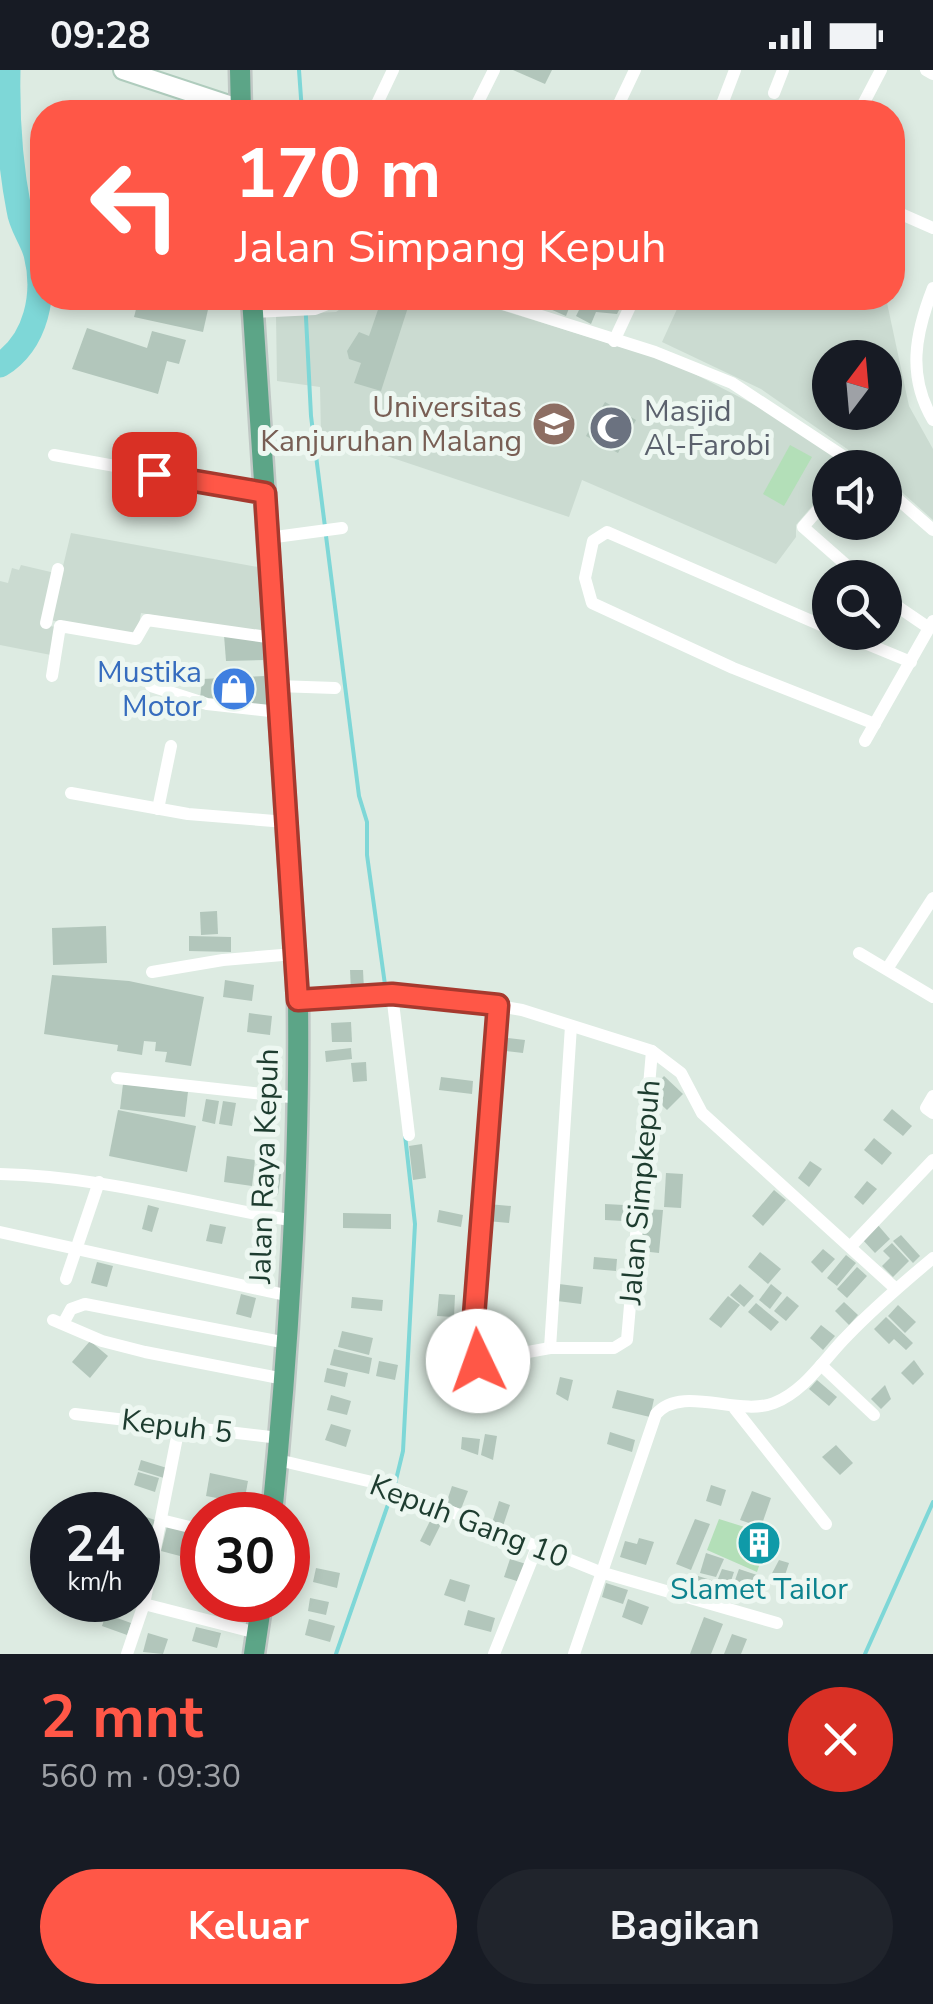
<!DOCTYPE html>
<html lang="id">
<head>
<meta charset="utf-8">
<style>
  body { margin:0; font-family:"Nunito Sans",sans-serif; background:#20242c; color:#f1f3f6; height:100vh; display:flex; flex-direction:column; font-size:38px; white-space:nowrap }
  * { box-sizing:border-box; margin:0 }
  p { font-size:32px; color:#9ea1a6 }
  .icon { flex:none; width:55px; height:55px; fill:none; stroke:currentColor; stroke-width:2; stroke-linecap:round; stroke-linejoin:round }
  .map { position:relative; height:1584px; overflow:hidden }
  .sheet { display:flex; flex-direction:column; background:#171b24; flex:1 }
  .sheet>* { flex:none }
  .hud { position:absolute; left:30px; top:30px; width:875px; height:210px; border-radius:40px; box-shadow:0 5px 15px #0003; background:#ff5747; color:#fff; overflow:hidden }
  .needle { width:65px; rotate:16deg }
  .controls { position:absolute; left:812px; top:270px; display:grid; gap:20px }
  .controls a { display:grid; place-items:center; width:90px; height:90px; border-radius:50%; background:#171b24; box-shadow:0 5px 15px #0003; font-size:50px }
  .speed { position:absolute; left:30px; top:1422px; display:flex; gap:20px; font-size:50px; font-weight:700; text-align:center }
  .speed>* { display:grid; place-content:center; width:130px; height:130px; border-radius:50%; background:#171b24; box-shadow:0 5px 15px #0003; line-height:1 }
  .speed small { font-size:25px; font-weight:400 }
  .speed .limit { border:15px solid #d22; background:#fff; color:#111 }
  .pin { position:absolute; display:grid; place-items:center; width:85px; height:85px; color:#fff; margin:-42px; border-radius:20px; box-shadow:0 5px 15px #0006 }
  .me { position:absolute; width:110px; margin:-55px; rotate:357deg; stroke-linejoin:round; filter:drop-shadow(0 0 8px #0008) }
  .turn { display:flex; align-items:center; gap:35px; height:210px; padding:0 40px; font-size:45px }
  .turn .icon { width:130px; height:130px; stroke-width:2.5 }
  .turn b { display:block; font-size:70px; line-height:85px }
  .round { display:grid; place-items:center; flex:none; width:105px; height:105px; border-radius:52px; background:#20242c }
  .headline { display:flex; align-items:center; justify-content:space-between; height:170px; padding:0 40px }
  h1 { font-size:60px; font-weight:700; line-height:75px; color:#ff5747 }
  .cta { display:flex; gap:20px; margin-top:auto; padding:20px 40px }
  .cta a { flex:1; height:115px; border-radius:60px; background:#ff5747; color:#fff; font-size:40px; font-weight:700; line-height:115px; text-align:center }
  .cta a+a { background:#20242c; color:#f1f3f6 }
  .status { display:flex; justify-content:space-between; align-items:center; height:70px; padding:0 50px; background:#171b24; direction:ltr }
  .status svg { height:28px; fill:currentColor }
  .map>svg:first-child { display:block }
</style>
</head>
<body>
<div class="status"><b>09:28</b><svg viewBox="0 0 49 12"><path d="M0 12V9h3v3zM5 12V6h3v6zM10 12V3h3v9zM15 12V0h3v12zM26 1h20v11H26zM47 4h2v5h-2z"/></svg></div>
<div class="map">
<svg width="933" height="1584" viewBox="0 0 933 1584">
  <rect width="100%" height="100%" fill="#ddebe2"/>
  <!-- built -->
  <g fill="#cbdbd1" fill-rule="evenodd">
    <path d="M356 228H462L647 285 687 300 772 344 847 394 830 398V415L796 455V467L776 494 582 410 569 447 321 364 320 317 277 311 276 245 336 242Z"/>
    <path d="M682 228H886L909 336 933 379V450L885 407V398L873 397 761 319 662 272ZM830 288H885V342H830Z"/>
    <path d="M71 463 258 497 262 564 141 543 137 566 50 550Z"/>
    <path d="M21 495 55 503 44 555 56 557 51 585 0 575V511L8 513 12 498 19 500Z"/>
  </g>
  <!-- grass -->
  <g fill="#b3dfb8">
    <path d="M790 375 812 387 784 436 763 424Z"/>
    <path d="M719 1449 751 1459 744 1480 762 1487 757 1502 707 1480Z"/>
  </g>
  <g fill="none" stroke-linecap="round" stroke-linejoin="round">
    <!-- stream -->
    <g stroke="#7ed7d7" stroke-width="4">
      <path d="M299 0 302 42"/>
      <path d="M305 228 311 346 325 457"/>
      <path d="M326 466 359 726 367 752V785L386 922"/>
      <path d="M395 1414 403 1381 415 1154 405 1065"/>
      <path d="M336 1584 392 1423"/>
      <path d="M865 1584 933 1432"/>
    </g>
    <!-- river -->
    <path stroke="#7ed7d7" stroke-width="25" d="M0 295C37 272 46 223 36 184 32 169 21 156 19 140 10 94 7 47 8 0"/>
  </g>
  <!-- building -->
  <g fill="#b2c6bb">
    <path d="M513 0H552L545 14Z"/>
    <path d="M139 228H175L209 235 203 262 134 247Z"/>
    <path d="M382 228H411L381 321 354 313 361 293 349 289 347 281 359 262 369 266Z"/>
    <path d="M555 228H573L566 246 550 239Z"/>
    <path d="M585 228H625L617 244 596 242 591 254 576 246Z"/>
    <path d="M87 258 147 278 152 261 186 270 179 294 167 291 158 324 72 299Z"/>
    <path d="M605 332 636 350 618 383 586 366Z"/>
    <path d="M224 565 264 570 265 590 226 591Z"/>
    <path d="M265 606 268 638 200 629 202 609Z"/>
    <path d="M217 841 218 864 201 865 200 842Z"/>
    <path d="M106 856 107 893 53 895 52 858Z"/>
    <path d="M189 866 231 867V882L189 881Z"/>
    <path d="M350 900H363L364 920 351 921Z"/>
    <path d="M52 905 129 911 204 927 191 996 165 992 167 982 155 981 156 972 144 971 142 985 117 981 118 975 44 964Z"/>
    <path d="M225 910 254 915 252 931 223 927Z"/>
    <path d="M249 943 272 946 270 965 247 962Z"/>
    <path d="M351 952 352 972H332L331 953Z"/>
    <path d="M499 967 525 970 523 983 497 980Z"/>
    <path d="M351 978 352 989 326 992 325 981Z"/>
    <path d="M366 992 367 1011 353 1012 351 993Z"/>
    <path d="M664 1006 683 1024 667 1040 649 1023Z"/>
    <path d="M441 1007 473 1011 472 1024 439 1020Z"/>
    <path d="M123 1014 188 1022 185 1047 120 1039Z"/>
    <path d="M206 1029 219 1031 215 1054 202 1051Z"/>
    <path d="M223 1031 236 1033 232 1056 219 1054Z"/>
    <path d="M892 1039 912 1056 903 1066 883 1050Z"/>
    <path d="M118 1040 196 1056 187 1102 109 1086Z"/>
    <path d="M874 1068 892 1083 882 1095 864 1080Z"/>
    <path d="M422 1074 426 1108 413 1110 409 1076Z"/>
    <path d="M227 1086 255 1090 252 1116 224 1112Z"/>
    <path d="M810 1091 822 1099 809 1117 798 1108Z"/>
    <path d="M264 1094 282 1097 278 1125 260 1122Z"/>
    <path d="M666 1103 683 1104 681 1138 664 1137Z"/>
    <path d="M867 1111 877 1119 863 1135 854 1127Z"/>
    <path d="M774 1120 786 1130 763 1156 752 1146Z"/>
    <path d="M488 1134 511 1136 509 1153 487 1151Z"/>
    <path d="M605 1134 624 1135 623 1151 605 1150Z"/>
    <path d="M148 1135 159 1138 152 1162 142 1159Z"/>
    <path d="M645 1139 663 1140 659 1183 641 1181Z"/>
    <path d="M439 1140 463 1145 461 1157 437 1152Z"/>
    <path d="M343 1143 391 1144V1159L343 1158Z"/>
    <path d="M210 1154 226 1157 222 1174 206 1171Z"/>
    <path d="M877 1154 890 1169 875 1183 861 1168Z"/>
    <path d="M901 1165 920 1186 913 1193 893 1171Z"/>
    <path d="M892 1173 909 1191 893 1207 882 1196 890 1188 883 1181Z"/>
    <path d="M823 1179 835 1189 822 1203 811 1192Z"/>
    <path d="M760 1182 781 1199 768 1214 748 1197Z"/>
    <path d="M846 1185 856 1193 837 1216 827 1208Z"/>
    <path d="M594 1187 617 1189 616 1201 593 1199Z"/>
    <path d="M97 1192 113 1196 107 1217 91 1213Z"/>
    <path d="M857 1197 867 1206 847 1228 837 1219Z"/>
    <path d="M559 1214 583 1217 581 1234 557 1231Z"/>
    <path d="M740 1214 754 1226 744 1237 730 1225Z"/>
    <path d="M771 1214 782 1223 770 1239 759 1230Z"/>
    <path d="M241 1224 256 1228 251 1248 236 1244Z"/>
    <path d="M439 1224 455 1225 454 1247 437 1246Z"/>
    <path d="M728 1226 740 1235 721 1258 709 1249Z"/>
    <path d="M787 1226 799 1236 786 1251 774 1241Z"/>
    <path d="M352 1227 383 1230 382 1241 351 1238Z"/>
    <path d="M844 1232 858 1245 849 1255 835 1241Z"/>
    <path d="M756 1233 779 1252 771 1261 748 1242Z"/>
    <path d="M898 1235 916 1252 905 1263 888 1246Z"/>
    <path d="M886 1247 913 1273 906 1280 894 1269 889 1274 874 1259Z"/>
    <path d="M821 1255 835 1266 823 1280 810 1268Z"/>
    <path d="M342 1261 373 1268 369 1285 338 1277Z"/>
    <path d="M90 1271 108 1286 90 1308 72 1292Z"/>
    <path d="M334 1279 372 1288 369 1304 330 1295Z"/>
    <path d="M432 1281 459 1283 457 1298 431 1296Z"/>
    <path d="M914 1290 924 1304 913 1315 901 1303Z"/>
    <path d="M379 1291 398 1295 395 1310 376 1306Z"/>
    <path d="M327 1298 348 1303 345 1317 324 1312Z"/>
    <path d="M560 1307 573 1310 568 1331 556 1324Z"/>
    <path d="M817 1310 837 1327 829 1336 809 1319Z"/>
    <path d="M885 1315 891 1329 881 1339 871 1329Z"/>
    <path d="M617 1320 654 1329 650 1347 612 1338Z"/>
    <path d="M331 1325 351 1331 347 1345 327 1340Z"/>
    <path d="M331 1354 351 1360 346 1377 325 1370Z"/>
    <path d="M610 1362 635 1370 632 1382 607 1374Z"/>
    <path d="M485 1364 497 1366 493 1390 481 1385Z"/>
    <path d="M462 1367 480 1369 478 1385 461 1379Z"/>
    <path d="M836 1375 853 1393 840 1405 822 1387Z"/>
    <path d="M141 1390 167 1398 164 1408 138 1400Z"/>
    <path d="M138 1402 159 1408 155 1422 134 1415Z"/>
    <path d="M210 1403 248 1411 244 1433 206 1426Z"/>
    <path d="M711 1415 726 1420 721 1436 706 1431Z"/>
    <path d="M452 1416 468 1421 461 1439 446 1434Z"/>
    <path d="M752 1421 771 1428 761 1457 740 1450Z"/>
    <path d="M499 1431 510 1435 503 1456 492 1453Z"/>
    <path d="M114 1436 155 1450 151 1462 138 1458V1445H111Z"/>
    <path d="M431 1449 441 1454 430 1476 420 1471Z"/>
    <path d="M695 1449 710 1454 691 1500 676 1494Z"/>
    <path d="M167 1456 186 1460 180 1486 161 1481Z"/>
    <path d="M753 1461 770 1467 765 1485 747 1478Z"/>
    <path d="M639 1468 654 1472 646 1495 620 1487 625 1471 637 1474Z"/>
    <path d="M706 1483 724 1489 716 1507 700 1503Z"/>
    <path d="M510 1489 526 1494 520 1512 504 1507Z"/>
    <path d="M779 1490 789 1493 781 1517 769 1509Z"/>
    <path d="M316 1498 340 1503 337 1518 313 1512Z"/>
    <path d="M722 1499 734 1502 724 1532 711 1526Z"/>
    <path d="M739 1499 757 1505 754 1516 741 1512 735 1529 729 1527Z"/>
    <path d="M698 1506 714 1511 709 1526 693 1521Z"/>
    <path d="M450 1509 470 1515 465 1532 444 1525Z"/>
    <path d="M606 1513 628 1520 623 1534 602 1527Z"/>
    <path d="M310 1528 329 1532 326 1545 308 1541Z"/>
    <path d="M628 1529 649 1537 642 1555 622 1547Z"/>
    <path d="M468 1540 495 1548 491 1562 464 1555Z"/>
    <path d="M106 1544 131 1553 127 1565 102 1556Z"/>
    <path d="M704 1547 723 1554 711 1584H690Z"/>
    <path d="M309 1549 335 1556 330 1572 305 1565Z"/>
    <path d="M196 1557 221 1563 217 1578 192 1571Z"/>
    <path d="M148 1563 168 1569 163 1584 143 1582Z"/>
    <path d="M732 1564 747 1569 741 1584H724Z"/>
  </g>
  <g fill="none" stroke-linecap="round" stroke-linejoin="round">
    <defs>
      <path id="secondary" d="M123 0 241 39"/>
      <g id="primary">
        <path d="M240 0 241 42"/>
        <path d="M252 228 298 930C300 1102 289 1274 272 1445"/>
        <path d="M254 1584 262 1530"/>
      </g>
    </defs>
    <!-- secondary casing -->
    <use href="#secondary" stroke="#afccbd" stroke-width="22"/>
    <!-- primary casing -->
    <use href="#primary" stroke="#c0c8c5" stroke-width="25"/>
    <!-- street -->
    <g stroke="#fff" stroke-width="12">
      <path d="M926 0 933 4"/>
      <path d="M774 23 783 0"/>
      <path d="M373 42 393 0"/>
      <path d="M473 42 494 0"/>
      <path d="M615 42 635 0"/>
      <path d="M719 42 735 0"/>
      <path d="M859 42 881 0"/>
      <path d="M892 140 933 158"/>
      <path d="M933 218C915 264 907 306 933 350"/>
      <path d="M484 228 655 282 732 313 861 398"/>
      <path d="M253 242 315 239 343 228"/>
      <path d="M614 271 634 228"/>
      <path d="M54 385 265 423"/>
      <path d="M885 418 933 460"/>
      <path d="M830 426 803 457 861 508"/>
      <path d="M268 468 342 458"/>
      <path d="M885 528 929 558"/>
      <path d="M46 553 58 499"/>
      <path d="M830 559 607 462 593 471 585 508 592 533 733 598 875 654"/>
      <path d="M838 562 911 592"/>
      <path d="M52 606 60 556 136 569 147 550 274 568"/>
      <path d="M151 616 207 634 279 642"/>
      <path d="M277 616 335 618"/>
      <path d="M865 671 933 551"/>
      <path d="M71 723 188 744 286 752"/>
      <path d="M158 739 171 676"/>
      <path d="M859 883 933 927"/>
      <path d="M887 899 933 828"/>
      <path d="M152 902 223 890 294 884"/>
      <path d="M392 924 409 1065"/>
      <path d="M298 930 392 924 452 928 522 940 652 981 681 1003 702 1043 896 1219"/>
      <path d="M497 935 471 1285 478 1291 550 1278H614L627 1270 652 981"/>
      <path d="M117 1008 299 1028"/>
      <path d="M933 1026 926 1038 933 1043"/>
      <path d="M0 1104C100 1106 196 1134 294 1151"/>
      <path d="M0 1162 290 1226"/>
      <path d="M851 1176 933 1090"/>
      <path d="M66 1209 99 1112"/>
      <path d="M53 1250 102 1271 145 1282 284 1309"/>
      <path d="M64 1252 71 1239 85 1234 287 1273"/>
      <path d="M550 1278 571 956"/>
      <path d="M821 1295 874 1345"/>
      <path d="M735 1339 826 1454"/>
      <path d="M75 1344 279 1368"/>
      <path d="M278 1390 385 1415 600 1502 777 1553"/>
      <path d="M161 1450 202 1460"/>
      <path d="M144 1534 257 1563"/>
      <path d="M127 1584 144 1534 179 1357"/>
      <path d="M494 1584 537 1477"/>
      <path d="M574 1584 656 1344C682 1314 738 1347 774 1333 805 1321 824 1289 847 1266 874 1238 903 1213 933 1188"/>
    </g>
    <!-- secondary -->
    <use href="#secondary" stroke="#fff" stroke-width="18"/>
    <!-- primary -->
    <use href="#primary" stroke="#5ca587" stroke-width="20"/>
  </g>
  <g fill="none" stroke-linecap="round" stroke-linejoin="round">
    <defs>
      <path id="route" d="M154 404 265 423 298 930 392 924 498 935 471 1285 478 1291"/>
    </defs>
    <!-- route casing -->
    <use href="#route" stroke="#a6392e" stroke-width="25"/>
    <!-- route -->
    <use href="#route" stroke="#ff5747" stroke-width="18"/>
  </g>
  <!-- icons -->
  <defs>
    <symbol id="university-disc" viewBox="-11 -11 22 22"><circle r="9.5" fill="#8d6e63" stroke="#edf7f1"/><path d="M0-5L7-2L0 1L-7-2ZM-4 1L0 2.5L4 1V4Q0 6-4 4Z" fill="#fff"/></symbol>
    <symbol id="mosque-disc" viewBox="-11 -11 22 22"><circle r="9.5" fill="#6b7280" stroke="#edf7f1"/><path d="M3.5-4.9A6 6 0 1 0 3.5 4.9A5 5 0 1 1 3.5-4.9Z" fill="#fff"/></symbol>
    <symbol id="shop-disc" viewBox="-11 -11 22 22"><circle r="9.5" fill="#3f7fe0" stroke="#edf7f1"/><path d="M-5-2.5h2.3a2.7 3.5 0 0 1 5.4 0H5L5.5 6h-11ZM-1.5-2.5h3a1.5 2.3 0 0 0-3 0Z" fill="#fff"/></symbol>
    <symbol id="building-disc" viewBox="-11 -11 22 22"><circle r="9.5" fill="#0f9aa8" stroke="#edf7f1"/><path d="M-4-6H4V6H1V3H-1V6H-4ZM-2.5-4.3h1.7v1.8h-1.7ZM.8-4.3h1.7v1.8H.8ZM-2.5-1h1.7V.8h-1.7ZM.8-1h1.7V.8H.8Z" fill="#fff"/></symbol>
  </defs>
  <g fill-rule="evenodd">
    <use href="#university-disc" x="529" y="329" width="50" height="50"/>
    <use href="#mosque-disc" x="586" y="333" width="50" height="50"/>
    <use href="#shop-disc" x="209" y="594" width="50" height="50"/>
    <use href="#building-disc" x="734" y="1448" width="50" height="50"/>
  </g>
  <g text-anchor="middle" stroke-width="10" stroke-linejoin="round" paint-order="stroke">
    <!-- education labels -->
    <g font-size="30" fill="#785e54" stroke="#edf7f1" text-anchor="end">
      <text x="522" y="347">Universitas<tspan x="522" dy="34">Kanjuruhan Malang</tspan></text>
    </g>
    <!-- worship labels -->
    <g font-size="30" fill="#5b616d" stroke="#edf7f1" text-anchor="start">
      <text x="644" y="351">Masjid<tspan x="644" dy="34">Al-Farobi</tspan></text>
    </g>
    <!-- shop labels -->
    <g font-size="30" fill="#366cbe" stroke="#edf7f1" text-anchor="end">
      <text x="202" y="612">Mustika<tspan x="202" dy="34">Motor</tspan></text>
    </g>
    <!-- street labels -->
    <g font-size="30" fill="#1d3c2f" stroke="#edf7f1">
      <text transform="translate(264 1096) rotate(-88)" y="10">Jalan Raya Kepuh</text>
      <text transform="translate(640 1122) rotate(-85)" y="10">Jalan Simpkepuh</text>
      <text transform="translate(177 1356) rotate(7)" y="10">Kepuh 5</text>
      <text transform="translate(469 1451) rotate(21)" y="10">Kepuh Gang 10</text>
    </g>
    <!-- culture labels -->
    <g font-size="30" fill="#0d838f" stroke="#edf7f1">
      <text x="759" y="1529">Slamet Tailor</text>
    </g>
  </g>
</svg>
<div class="controls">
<a><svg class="needle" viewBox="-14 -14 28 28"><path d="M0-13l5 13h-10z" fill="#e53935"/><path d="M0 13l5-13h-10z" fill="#9ea1a6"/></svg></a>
<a><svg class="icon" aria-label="sound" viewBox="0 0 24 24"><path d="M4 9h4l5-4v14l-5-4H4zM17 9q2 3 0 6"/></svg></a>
<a><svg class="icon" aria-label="search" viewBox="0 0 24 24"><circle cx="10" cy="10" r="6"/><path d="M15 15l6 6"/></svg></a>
</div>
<div class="speed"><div>24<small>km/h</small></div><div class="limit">30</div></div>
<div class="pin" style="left:154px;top:404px;background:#d93025"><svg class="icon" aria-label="arrive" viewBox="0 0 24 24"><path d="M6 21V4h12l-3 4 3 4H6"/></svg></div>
<svg class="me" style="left:478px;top:1291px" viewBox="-20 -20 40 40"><circle r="19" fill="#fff"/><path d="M0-13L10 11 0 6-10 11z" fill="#ff5747"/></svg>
<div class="hud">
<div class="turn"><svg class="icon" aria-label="left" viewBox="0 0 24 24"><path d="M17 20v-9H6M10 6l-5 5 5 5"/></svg><div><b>170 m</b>Jalan Simpang Kepuh</div></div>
</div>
</div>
<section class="sheet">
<div class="headline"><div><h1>2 mnt</h1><p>560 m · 09:30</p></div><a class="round" style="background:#d93025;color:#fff"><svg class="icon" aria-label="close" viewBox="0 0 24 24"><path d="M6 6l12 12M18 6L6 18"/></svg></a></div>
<div class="cta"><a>Keluar</a><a>Bagikan</a></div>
</section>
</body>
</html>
